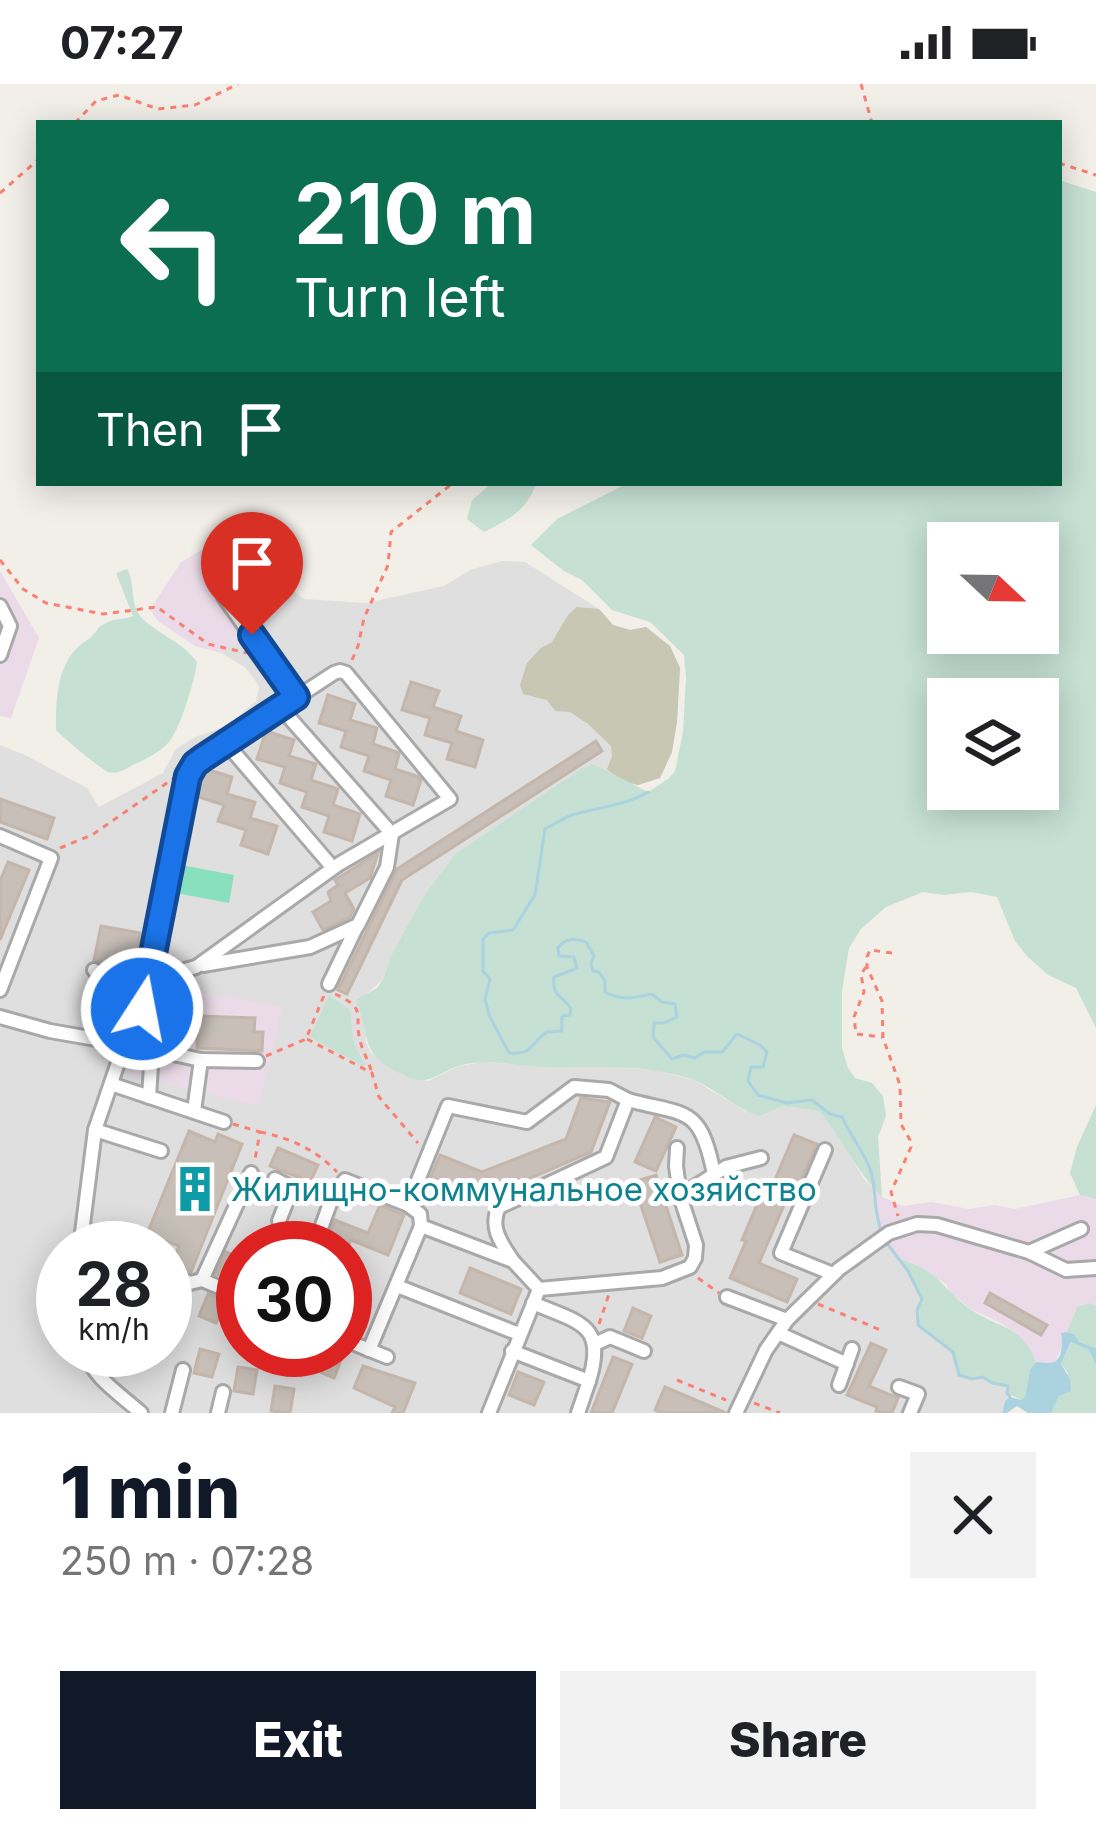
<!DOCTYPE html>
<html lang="en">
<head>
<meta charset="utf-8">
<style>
  body { margin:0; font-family:Inter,sans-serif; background:#f2f2f2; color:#202124; height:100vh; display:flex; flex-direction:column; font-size:45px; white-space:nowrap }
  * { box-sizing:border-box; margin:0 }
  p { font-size:39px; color:#757577 }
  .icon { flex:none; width:66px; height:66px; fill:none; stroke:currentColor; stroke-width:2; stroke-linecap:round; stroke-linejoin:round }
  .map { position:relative; height:1329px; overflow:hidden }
  .details { display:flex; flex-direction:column; background:#fff; flex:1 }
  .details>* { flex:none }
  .guide { position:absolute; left:36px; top:36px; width:1026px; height:366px; border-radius:0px; box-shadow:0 6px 30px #0003; background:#0b6e4f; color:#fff; overflow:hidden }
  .needle { width:78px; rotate:112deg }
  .controls { position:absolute; left:927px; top:438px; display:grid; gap:24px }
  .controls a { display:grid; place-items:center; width:132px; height:132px; border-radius:0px; background:#fff; box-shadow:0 6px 30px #0003; font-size:60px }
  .speed { position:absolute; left:36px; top:1137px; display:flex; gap:24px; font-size:60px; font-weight:700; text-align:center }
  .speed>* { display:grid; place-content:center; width:156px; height:156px; border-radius:50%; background:#fff; box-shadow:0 6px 30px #0003; line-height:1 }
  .speed small { font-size:30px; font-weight:400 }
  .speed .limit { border:18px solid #d22; background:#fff; color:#111 }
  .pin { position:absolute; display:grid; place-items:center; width:102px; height:102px; color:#fff; margin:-123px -51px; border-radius:50% 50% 50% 0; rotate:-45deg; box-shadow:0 0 12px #0007 }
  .pin .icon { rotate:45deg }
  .me { position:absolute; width:132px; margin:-66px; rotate:11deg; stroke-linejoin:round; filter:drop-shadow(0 0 9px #0008) }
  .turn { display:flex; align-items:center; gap:42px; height:252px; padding:0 60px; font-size:54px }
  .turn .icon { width:156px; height:156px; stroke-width:2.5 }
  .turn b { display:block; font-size:84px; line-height:102px }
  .then { display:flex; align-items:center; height:114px; padding:0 60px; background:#0003; gap:24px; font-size:45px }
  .round { display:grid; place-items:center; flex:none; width:126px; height:126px; border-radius:0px; background:#f2f2f2 }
  .overview { display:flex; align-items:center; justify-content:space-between; height:204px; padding:0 60px }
  h1 { font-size:72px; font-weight:800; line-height:90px; color:#111827 }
  .button { display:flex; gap:24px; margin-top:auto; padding:24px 60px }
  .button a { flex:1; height:138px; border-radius:0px; background:#111827; color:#fff; font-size:48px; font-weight:800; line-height:138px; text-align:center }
  .button a+a { background:#f2f2f2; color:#202124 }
  .status { display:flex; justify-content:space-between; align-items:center; height:84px; padding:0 60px; background:#fff; direction:ltr }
  .status svg { height:33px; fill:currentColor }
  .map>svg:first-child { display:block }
</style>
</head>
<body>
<div class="status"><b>07:27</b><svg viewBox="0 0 49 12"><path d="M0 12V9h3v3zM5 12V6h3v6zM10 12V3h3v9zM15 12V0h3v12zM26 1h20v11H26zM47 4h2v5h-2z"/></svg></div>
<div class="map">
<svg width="1096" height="1329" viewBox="0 0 1096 1329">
  <rect width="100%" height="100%" fill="#f2efe9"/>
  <!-- residential -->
  <path fill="#e0dfdf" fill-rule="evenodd" d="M502 477 525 478 599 525 613 541 630 546 646 543 670 562 680 584 677 638 672 668 660 694 638 701 622 697 595 680 582 684 455 770 425 810 391 874 384 894 367 910 366 959 371 969 402 991 428 997 459 982 483 978 550 983H617L659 987 694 996 745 1027 782 1022 819 1027 838 1050 863 1094 874 1105V1125L878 1141 888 1163 908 1187 922 1215 917 1226 918 1241 983 1293 992 1299 1008 1302 1007 1309 1010 1313 1005 1317 1002 1329H0V661L25 671 87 704 99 723 163 689 176 665 195 653 227 642 256 617 259 602 246 584 221 569 283 524 291 505 304 515 366 519 444 502 470 486ZM63 1164H165V1266H63ZM243 1164H345V1266H243Z"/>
  <!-- industrial -->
  <g fill="#ebdbe8">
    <path d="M242 457 270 471 291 505 283 524 221 569 195 562 158 537 150 526 181 478 212 460Z"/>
    <path d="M0 487 39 554 11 634 0 632Z"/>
    <path d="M152 900 282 923 259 1022 132 991Z"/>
    <path d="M874 1105 882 1113 903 1122 931 1118 969 1125 995 1121 1015 1125 1080 1111 1096 1115V1222L1089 1219 1077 1223 1067 1248 1061 1250 1063 1261 1056 1276 1052 1279 1036 1278 1024 1257 1003 1240 969 1224 950 1208 946 1200 915 1180 899 1175 888 1163 878 1141 874 1125Z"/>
  </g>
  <!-- construction -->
  <path fill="#c7c7b4" d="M577 523 599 525 613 541 630 546 646 543 670 562 680 584 677 638 672 668 660 694 638 701 622 697 607 685 612 673 611 662 588 640 570 628 555 627 547 616 523 610 520 601 527 579 541 564 552 558 568 531Z"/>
  <!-- wetland -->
  <g fill="#c6e0d4" fill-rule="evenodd">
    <path d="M1059 96 1096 108V944L1076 904 1048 891 1027 872 1015 857 997 813 971 808 944 811 923 808 886 823 861 845 849 864 842 907V964L848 984 855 994 872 999 883 1012 886 1032 878 1053 882 1113C856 1087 842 1054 819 1027L782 1022 759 1032C735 1024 717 1006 694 996 683 992 669 989 657 987 620 981 583 984 545 983 518 983 489 974 462 981 436 988 431 1005 401 990 358 970 371 951 356 916L377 904 384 894 390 874 425 810 455 770 582 684 594 680 648 708 668 695 675 687 683 648 686 594 684 571 650 538 612 526 582 496 564 487 531 461 557 435 628 399H1059ZM1038 459V549H948V459ZM948 615H1038V705H948Z"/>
    <path d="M492 399H536C528 426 508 436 484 448L467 435 472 416Z"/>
    <path d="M127 485C136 500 129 519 141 533 155 549 182 557 197 578 195 595 180 646 168 659 160 668 146 675 135 680 127 684 118 691 108 688 102 686 61 652 56 646 56 619 56 585 77 564 81 559 88 557 92 552 103 541 92 547 106 539 115 534 124 536 133 532L116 489Z"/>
    <path d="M329 911 350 926 353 956 365 983 310 953Z"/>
    <path d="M1096 1021V1115L1080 1111 1070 1089 1077 1063Z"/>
    <path d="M899 1175C943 1188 938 1202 970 1225 997 1244 1021 1240 1036 1278L1030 1287 1025 1313 1021 1316 1007 1309V1302L992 1299 983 1293 972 1295 959 1291 953 1268 918 1241 917 1226 922 1215 908 1187Z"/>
    <path d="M1089 1219 1096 1222V1264L1079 1258 1073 1250 1067 1248 1077 1223Z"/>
    <path d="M1072 1257 1089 1266 1096 1282V1329H1051L1068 1289 1061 1280Z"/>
  </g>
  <!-- pitch -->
  <path fill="#88e0be" d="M181 781 234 791 229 819 176 809Z"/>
  <!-- water -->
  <path fill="#aad3df" d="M1067 1248 1074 1250 1079 1258 1096 1264V1282L1089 1266 1071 1258 1061 1280 1070 1295 1071 1307 1059 1312 1051 1329H1028L1017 1322 1007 1329H1002L1005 1317 1010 1313 1021 1316 1025 1313 1030 1286 1036 1278C1040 1278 1045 1279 1050 1279 1063 1278 1063 1259 1061 1249Z"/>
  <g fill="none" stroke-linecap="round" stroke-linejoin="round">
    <!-- stream -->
    <g stroke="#aad3df" stroke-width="3">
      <path d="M648 708C624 722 599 723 572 731 563 734 554 741 545 745L535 811 513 846 489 849 483 855V887L490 895 485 915 489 931 509 969C534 971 530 959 547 948L562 947V932L570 931 571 925C562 910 552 914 554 893L577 884 574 873 559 872 558 864C566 854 573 854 586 858L594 872 591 879 593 887 599 888 605 897V908C621 917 634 914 652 910L662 918 675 920 677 933 664 939H654L653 953 672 975 684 971 695 974 704 968H722L737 950 760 961 767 968 763 983H751L748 997 758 1011 787 1019 812 1016 830 1030 842 1033C850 1052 865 1068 871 1088 877 1109 873 1128 882 1149"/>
      <path d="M886 1158 908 1187 922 1215 917 1226 918 1241 953 1268 959 1291 972 1295 983 1293 992 1299 1008 1302 1007 1309 1010 1313"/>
    </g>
  </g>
  <!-- building -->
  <g fill="#c7bfb8" stroke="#c4b6ab" stroke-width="3">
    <path d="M411 598 439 607 433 623 461 632 456 647 483 656 475 683 447 675 452 659 425 651 430 634 402 626Z"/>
    <path d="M328 611 355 620 350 636 377 644 373 660 397 668 399 670 395 685 417 692 421 696 413 721 386 712 391 696 364 687 369 672 341 663 346 647 319 639Z"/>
    <path d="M266 647 294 656 289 672 316 680 311 696 338 705 333 721 360 730 352 757 324 748 329 732 302 723 307 708 280 699 285 683 257 675Z"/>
    <path d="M596 657 602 667 402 796 347 910 338 906 397 785Z"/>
    <path d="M206 685 232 693 227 710 255 718 250 734 277 742 268 770 241 761 246 746 218 737 224 721 196 712Z"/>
    <path d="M0 715 54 734 47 755 0 738Z"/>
    <path d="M378 769 370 794 345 809 354 825 350 833 323 846 313 828 331 817 328 808 338 801 335 796Z"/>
    <path d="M8 778 29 786 0 856V797Z"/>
    <path d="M101 842 140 849 132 886 94 876Z"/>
    <path d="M156 916 180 920 174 953 150 949Z"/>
    <path d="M198 932 255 934 254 948H263L262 967 197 964Z"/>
    <path d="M581 1014 610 1018 591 1068 477 1117 429 1097 440 1071 482 1088 566 1055Z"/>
    <path d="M655 1033 676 1043 656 1087 635 1078Z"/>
    <path d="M189 1047 215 1058 218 1050 242 1060 191 1188 172 1179 179 1162 147 1150Z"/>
    <path d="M794 1051 817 1060 793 1114 788 1112 759 1179 797 1195 787 1218 730 1194 746 1157 742 1156 765 1102 771 1105Z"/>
    <path d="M278 1064 318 1081 310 1098 270 1082Z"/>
    <path d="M656 1091 682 1171 660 1178 633 1098Z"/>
    <path d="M380 1121 404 1131 388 1171 351 1156 347 1164H324L335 1136 368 1149Z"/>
    <path d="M226 1168 243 1175 234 1197 216 1190Z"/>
    <path d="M470 1184 521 1205 511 1230 460 1209Z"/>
    <path d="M990 1209 1047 1241 1041 1251 985 1219Z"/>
    <path d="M208 1210 225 1217 216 1239 199 1232Z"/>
    <path d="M633 1224 651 1232 642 1254 624 1247Z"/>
    <path d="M871 1259 886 1266 869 1302 898 1314 892 1329H882L876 1327 877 1323 847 1311Z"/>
    <path d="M200 1265 219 1270 212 1293 194 1289Z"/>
    <path d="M324 1266 343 1271 334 1294 316 1286Z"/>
    <path d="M613 1273 632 1280 612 1329H591Z"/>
    <path d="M363 1282 415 1299 403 1329H392L395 1323 354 1304Z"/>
    <path d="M238 1283 257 1286 253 1310 234 1307Z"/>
    <path d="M518 1288 544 1298 534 1321 509 1311Z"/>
    <path d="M275 1302 294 1305 290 1329 271 1327Z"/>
    <path d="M665 1303 726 1329H662L655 1326Z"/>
  </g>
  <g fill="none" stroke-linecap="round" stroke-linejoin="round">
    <defs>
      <g id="minor">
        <path d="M224 513 295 613"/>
        <path d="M0 522 10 542 0 571"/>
        <path d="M226 659 333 784"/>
        <path d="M0 752 51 774 0 906"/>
        <path d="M203 881 310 863 358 841 387 783 392 750 280 623"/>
        <path d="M94 886 142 925"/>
        <path d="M329 900 357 842"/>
        <path d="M0 933 50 947 136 962 188 692 195 680 334 589 340 587 346 589 450 715 339 780 196 883 148 896"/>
        <path d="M136 962 201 976 257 977"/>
        <path d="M111 1000 224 1038"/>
        <path d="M149 1013 152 967"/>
        <path d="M628 1016C687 1032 700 1021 714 1090"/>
        <path d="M194 1027 201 976"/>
        <path d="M95 1046 161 1067"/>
        <path d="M825 1066 781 1169 833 1190"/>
        <path d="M275 1095 292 1104 332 1114 345 1096 408 1121"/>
        <path d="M680 1112 726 1083 761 1074"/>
        <path d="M279 1137 292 1104"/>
        <path d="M421 1142 513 1177 539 1205 489 1329"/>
        <path d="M320 1147 332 1114"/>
        <path d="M80 1164 95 1046 124 961"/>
        <path d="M1029 1168 1066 1186 1096 1184"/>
        <path d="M165 1188 190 1199 202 1196"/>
        <path d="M397 1202 519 1250"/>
        <path d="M539 1205 662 1194 690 1183 695 1174 696 1161 680 1112 676 1082 677 1064"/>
        <path d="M243 1213 202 1196 251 1089"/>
        <path d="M727 1213 787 1236"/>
        <path d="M533 1219C578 1239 607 1239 589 1297"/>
        <path d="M778 1249 847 1280"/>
        <path d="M345 1256 387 1273"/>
        <path d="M595 1260 610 1253 644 1267"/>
        <path d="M84 1266C93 1294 120 1310 141 1329"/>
        <path d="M369 1266 421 1142 420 1130 408 1121 448 1022 527 1038 574 1003 609 1006 628 1016 606 1073 499 1123C489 1143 501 1159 513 1177"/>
        <path d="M512 1267 589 1297 578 1329"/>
        <path d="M839 1301 852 1265"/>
        <path d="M899 1303 918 1310 910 1329"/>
        <path d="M172 1329 183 1286"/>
        <path d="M218 1329 223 1308"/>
        <path d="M736 1329 766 1266 787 1236 839 1185 889 1149 917 1140 937 1141 1029 1168 1081 1145"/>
      </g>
    </defs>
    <!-- minor casing -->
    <use href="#minor" stroke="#a9a9a9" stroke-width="18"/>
    <!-- path -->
    <g stroke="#fa8072" stroke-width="3" stroke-dasharray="6 6" stroke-linecap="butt">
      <path d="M861 0 872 39"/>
      <path d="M75 39 96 17 119 11 158 25 195 21 238 0"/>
      <path d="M1059 79 1096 91"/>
      <path d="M0 109 39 75"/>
      <path d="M0 476 23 505 46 519 103 530 157 523 208 560 247 569"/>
      <path d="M352 576 358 562 364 534 388 481 391 448 453 399"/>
      <path d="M60 764 92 751 174 694"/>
      <path d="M892 869 870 866 867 873V883L882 917 883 954 900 1001 901 1040 910 1056 911 1063 891 1108 898 1132"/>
      <path d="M866 883 861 890 864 908 854 933 856 950 882 953"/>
      <path d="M335 910C370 926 352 931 361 960 364 970 369 978 372 989"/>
      <path d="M307 955 372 989 379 1013 418 1059"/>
      <path d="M266 972 306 955 325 909"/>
      <path d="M233 1040 260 1048 255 1075"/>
      <path d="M260 1048C290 1054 315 1065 337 1088"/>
      <path d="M698 1194 719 1209"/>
      <path d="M818 1220 883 1247"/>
      <path d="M599 1240 609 1210"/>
      <path d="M677 1296 726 1316"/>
      <path d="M754 1319 780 1329"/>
    </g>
    <!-- minor -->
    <use href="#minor" stroke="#fff" stroke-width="12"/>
  </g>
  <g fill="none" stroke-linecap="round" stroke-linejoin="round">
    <defs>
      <path id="route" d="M142 925 188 692 195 680 203 674 296 613 252 551"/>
    </defs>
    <!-- route casing -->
    <use href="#route" stroke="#114b97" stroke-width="30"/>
    <!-- route -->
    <use href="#route" stroke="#1a73e8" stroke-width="21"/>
  </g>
  <!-- icons -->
  <defs>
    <symbol id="building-bare" viewBox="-9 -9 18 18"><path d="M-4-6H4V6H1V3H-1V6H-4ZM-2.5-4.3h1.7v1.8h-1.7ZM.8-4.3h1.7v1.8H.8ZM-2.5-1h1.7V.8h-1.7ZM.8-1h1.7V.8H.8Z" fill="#0f9aa8" stroke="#fff" stroke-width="2.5" paint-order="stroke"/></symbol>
  </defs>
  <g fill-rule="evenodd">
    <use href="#building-bare" x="162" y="1072" width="66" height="66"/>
  </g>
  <g text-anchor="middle" stroke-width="10" stroke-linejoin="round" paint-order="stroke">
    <!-- culture labels -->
    <g font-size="33" fill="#0d838f" stroke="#fff" text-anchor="start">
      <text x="231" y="1117">Жилищно-коммунальное хозяйство</text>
    </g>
  </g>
</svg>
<div class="controls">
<a><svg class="needle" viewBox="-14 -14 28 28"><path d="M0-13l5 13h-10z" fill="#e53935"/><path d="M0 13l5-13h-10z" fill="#757577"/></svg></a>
<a><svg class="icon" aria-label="layers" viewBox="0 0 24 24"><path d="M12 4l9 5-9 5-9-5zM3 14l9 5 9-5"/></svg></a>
</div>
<div class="speed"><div>28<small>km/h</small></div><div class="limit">30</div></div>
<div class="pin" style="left:252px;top:551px;background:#d93025"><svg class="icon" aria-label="arrive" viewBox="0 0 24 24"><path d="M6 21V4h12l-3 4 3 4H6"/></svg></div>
<svg class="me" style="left:142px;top:925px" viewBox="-20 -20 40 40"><circle r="17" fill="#1a73e8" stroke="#fff" stroke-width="3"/><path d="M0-11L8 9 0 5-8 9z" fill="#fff"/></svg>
<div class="guide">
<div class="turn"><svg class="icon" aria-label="left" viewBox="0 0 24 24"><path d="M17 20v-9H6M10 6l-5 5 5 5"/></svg><div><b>210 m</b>Turn left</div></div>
<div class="then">Then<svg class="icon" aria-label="arrive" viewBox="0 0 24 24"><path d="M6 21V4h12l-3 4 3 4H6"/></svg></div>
</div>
</div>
<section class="details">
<div class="overview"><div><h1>1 min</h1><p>250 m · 07:28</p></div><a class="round"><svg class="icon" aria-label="close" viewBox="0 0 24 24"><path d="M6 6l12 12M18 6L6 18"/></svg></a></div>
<div class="button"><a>Exit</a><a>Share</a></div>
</section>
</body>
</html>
